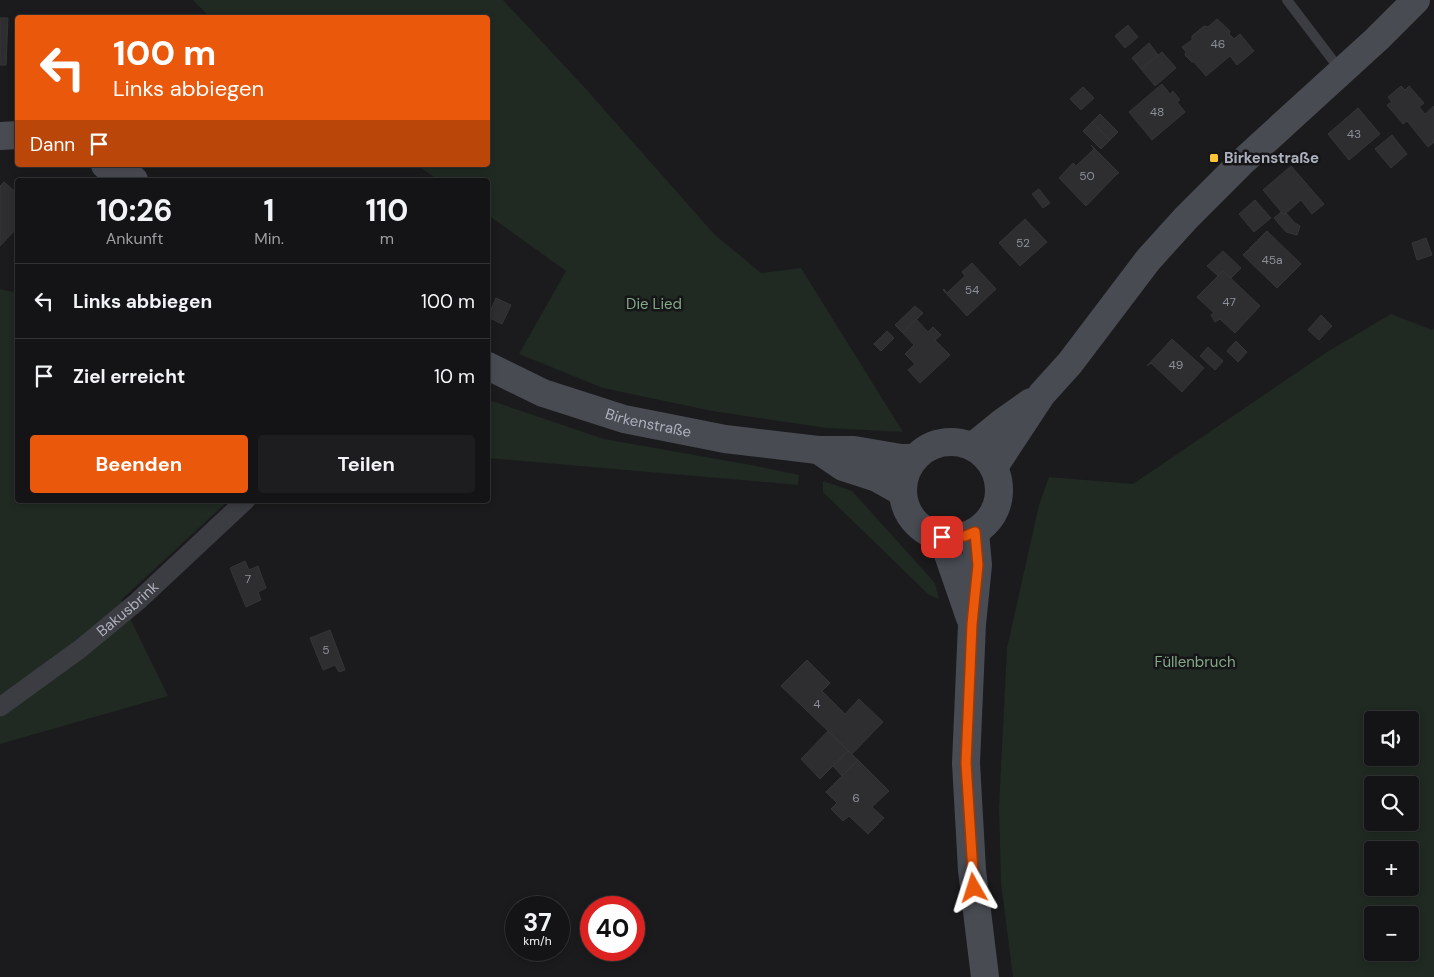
<!DOCTYPE html>
<html lang="de">
<head>
<meta charset="utf-8">
<style>
  body { margin:0; font-family:"DM Sans",sans-serif; background:#1d1d1f; color:#f1f3f6; height:100vh; display:flex; flex-direction:column; font-size:19px; white-space:nowrap }
  * { box-sizing:border-box; margin:0 }
  p { font-size:16px; color:#9d9ea1 }
  .icon { flex:none; width:28px; height:28px; fill:none; stroke:currentColor; stroke-width:2; stroke-linecap:round; stroke-linejoin:round }
  .map { position:relative; flex:1; overflow:hidden }
  .side { position:absolute; left:15px; top:178px; width:475px; height:325px; display:flex; flex-direction:column; background:#141416; border-radius:5px; box-shadow:0 2px 8px #0003,0 0 0 1px #333335 }
  .side>* { flex:none }
  .hud { position:absolute; left:15px; top:15px; width:475px; height:152px; border-radius:5px; box-shadow:0 2px 8px #0003,0 0 0 1px #333335; background:#ea580c; color:#fff; overflow:hidden }
  .buttons { position:absolute; left:1364px; top:711px; display:grid; gap:10px }
  .buttons a { display:grid; place-items:center; width:55px; height:55px; border-radius:5px; background:#141416; box-shadow:0 2px 8px #0003,0 0 0 1px #333335; font-size:25px }
  .speed { position:absolute; left:505px; top:896px; display:flex; gap:10px; font-size:25px; font-weight:700; text-align:center }
  .speed>* { display:grid; place-content:center; width:65px; height:65px; border-radius:50%; background:#141416; box-shadow:0 2px 8px #0003,0 0 0 1px #333335; line-height:1 }
  .speed small { font-size:12px; font-weight:400 }
  .speed .limit { border:8px solid #d22; background:#fff; color:#111 }
  .pin { position:absolute; display:grid; place-items:center; width:42px; height:42px; color:#fff; margin:-21px; border-radius:10px; box-shadow:0 2px 8px #0006 }
  .me { position:absolute; width:55px; margin:-28px; rotate:354deg; stroke-linejoin:round; filter:drop-shadow(0 0 4px #0008) }
  .turn { display:flex; align-items:center; gap:18px; height:105px; padding:0 15px; font-size:22px }
  .turn .icon { width:65px; height:65px; stroke-width:2.5 }
  .turn b { display:block; font-size:35px; line-height:42px }
  .then { display:flex; align-items:center; height:48px; padding:0 15px; background:#0003; gap:10px; font-size:19px }
  .eta { display:flex; justify-content:space-evenly; align-items:center; height:85px; text-align:center }
  .eta b { font-size:30px; font-weight:700; line-height:35px }
  .cta { display:flex; gap:10px; margin-top:auto; padding:10px 15px }
  .cta a { flex:1; height:58px; border-radius:5px; background:#ea580c; color:#fff; font-size:20px; font-weight:700; line-height:58px; text-align:center }
  .cta a+a { background:#1d1d1f; color:#f1f3f6 }
  ul { padding:0; list-style:none }
  li { display:flex; align-items:center; gap:15px; height:75px; padding:0 15px; border-top:1px solid #333335 }
  li div { flex:1 }
  li b { display:block; font-size:19px }
  li em { font-style:normal }
  .map>svg:first-child { display:block }
</style>
</head>
<body>
<div class="map">
<svg width="1434" height="977" viewBox="0 0 1434 977">
  <rect width="100%" height="100%" fill="#1b1b1d"/>
  <!-- green -->
  <g fill="#202922" fill-rule="evenodd">
    <path d="M193 0H503L586 89 714 234 761 273 801 268 903 432 827 428 712 411 603 388 519 354 566 271 488 215V180H438L417 165H488V18L210 17Z"/>
    <path d="M0 289 17 293 18 500H229L121 600 168 696 0 744Z"/>
    <path d="M1391 314 1432 330 1434 328V977H1013L1001 883 999 807 1007 648 1039 505 1049 477 1133 484 1327 352ZM1372 720H1410V758H1372ZM1372 785H1410V822H1372ZM1372 850H1410V888H1372ZM1372 915H1410V952H1372Z"/>
    <path d="M492 401 604 439 751 465 799 475 798 485 488 458V405Z"/>
    <path d="M823 481 852 491 935 583 939 599 929 595 823 492Z"/>
  </g>
  <!-- building -->
  <g fill="#2e2e31" stroke="#353539">
    <path d="M0 18H8L6 65H0Z"/>
    <path d="M1217 19 1230 31 1229 34 1234 39 1240 34 1254 51 1237 65 1230 56 1206 76 1194 62H1192L1185 55 1186 52 1182 47 1192 40V36L1204 26 1208 27Z"/>
    <path d="M1128 25 1138 37 1125 48 1115 36Z"/>
    <path d="M1149 43 1158 55 1141 69 1132 58Z"/>
    <path d="M1162 52 1176 68 1155 86 1141 69Z"/>
    <path d="M1162 84 1170 94 1173 91 1180 100 1177 102 1185 112 1152 140 1129 112Z"/>
    <path d="M1401 86 1405 90 1409 86 1424 103 1419 107 1425 114 1434 106V142L1428 147 1407 121 1403 124 1387 105 1392 102 1388 97Z"/>
    <path d="M1083 87 1094 98 1081 110 1070 99Z"/>
    <path d="M1358 108 1380 134 1349 160 1328 134Z"/>
    <path d="M1100 114 1118 132 1110 140 1092 122Z"/>
    <path d="M1092 122 1110 140 1101 149 1083 131Z"/>
    <path d="M1392 135 1407 154 1391 168 1375 149Z"/>
    <path d="M1091 145 1119 173 1117 174 1086 206 1059 178 1073 163 1076 166 1094 149Z"/>
    <path d="M1291 166 1324 204 1312 214 1301 200 1284 215 1263 190Z"/>
    <path d="M4 182 18 194V227L0 246V186Z"/>
    <path d="M1039 189 1050 203 1043 208 1032 194Z"/>
    <path d="M1255 200 1271 218 1254 232 1239 214Z"/>
    <path d="M1281 212 1284 215 1286 213 1295 223 1300 226 1297 235 1286 232 1274 218Z"/>
    <path d="M1025 219 1047 242 1020 266 999 243Z"/>
    <path d="M1267 231 1301 264 1277 288 1243 255Z"/>
    <path d="M1426 238 1432 255 1417 260 1412 243Z"/>
    <path d="M1223 251 1241 268 1231 278 1223 271 1218 276 1207 266Z"/>
    <path d="M972 263 996 289 967 316 943 290 944 289 947 293 965 276 962 272Z"/>
    <path d="M1223 271 1260 306 1235 333 1220 319 1215 322 1211 315 1214 313 1197 297Z"/>
    <path d="M496 298 511 305 502 324 488 317Z"/>
    <path d="M915 306 923 313 903 333 895 325Z"/>
    <path d="M1321 315 1332 326 1319 340 1308 330Z"/>
    <path d="M916 319 928 332 933 327 941 335 935 340 950 355 920 383 908 370 915 364 905 354 914 345 903 333Z"/>
    <path d="M887 331 894 338 881 351 874 344Z"/>
    <path d="M1172 339 1204 368 1182 392 1151 363 1147 366Z"/>
    <path d="M1236 341 1247 352 1238 362 1227 351Z"/>
    <path d="M1208 347 1223 361 1215 370 1200 356Z"/>
    <path d="M245 561 249 570 258 566 266 588 258 592 261 600 246 607 230 568Z"/>
    <path d="M330 630 345 670 339 672 335 665 323 670 310 638Z"/>
    <path d="M807 660 830 683 822 691 845 714 859 699 883 722 852 754 781 686Z"/>
    <path d="M828 731 848 751 820 779 801 759Z"/>
    <path d="M848 751 858 760 842 776 833 766Z"/>
    <path d="M858 760 889 791 872 807 884 818 868 834 849 816 843 821 831 809 837 803 826 792Z"/>
  </g>
  <g fill="none" stroke-linecap="round" stroke-linejoin="round">
    <!-- lane -->
    <path stroke="#3c3c43" stroke-width="10" d="M1287 0 1341 71"/>
    <!-- street -->
    <path stroke="#3c3c43" stroke-width="19" id="s1" d="M0 707 80 649 138 601 246 500"/>
    <!-- secondary -->
    <g stroke="#494b53" stroke-width="28">
      <path d="M0 136 18 135"/>
      <path d="M105 165 134 180"/>
      <path id="s2" d="M488 366 543 393 624 419 725 439 818 450H854L901 458H914"/>
      <circle cx="951" cy="490" r="48"/>
      <path d="M973 446 1000 424 1031 402"/>
      <path d="M818 450 843 467 877 478 902 492"/>
      <path d="M994 467 1042 394 1070 363 1148 260 1186 218 1241 163 1377 39 1416 0"/>
      <path d="M975 532 978 565 972 624 966 763 972 870 985 977"/>
      <path d="M942 537 970 618"/>
    </g>
  </g>
  <g fill="none" stroke-linecap="round" stroke-linejoin="round">
    <defs>
      <path id="route" d="M942 537 965 536 975 532 978 565 972 624 966 763 974 888"/>
    </defs>
    <!-- route casing -->
    <use href="#route" stroke="#983908" stroke-width="12"/>
    <!-- route -->
    <use href="#route" stroke="#ea580c" stroke-width="9"/>
  </g>
  <!-- markers -->
  <rect fill="#fac537" stroke="#161618" stroke-width="2" x="1209" y="153" width="10" height="10" rx="2.5"/>
  <g text-anchor="middle" stroke-width="5" stroke-linejoin="round" paint-order="stroke">
    <!-- number labels -->
    <g font-size="12" fill="#8c9099">
      <text x="1218" y="48">46</text>
      <text x="1157" y="116">48</text>
      <text x="1354" y="138">43</text>
      <text x="1087" y="180">50</text>
      <text x="1023" y="247">52</text>
      <text x="1272" y="264">45a</text>
      <text x="972" y="294">54</text>
      <text x="1229" y="306">47</text>
      <text x="1176" y="369">49</text>
      <text x="248" y="583">7</text>
      <text x="326" y="654">5</text>
      <text x="817" y="708">4</text>
      <text x="856" y="802">6</text>
    </g>
    <!-- poi labels -->
    <g font-size="15" font-weight="bold" fill="#adb1bd" stroke="#161618" text-anchor="start">
      <text x="1224" y="163">Birkenstraße</text>
    </g>
    <!-- park labels -->
    <g font-size="15" fill="#84a988" stroke="#161618">
      <text x="654" y="309">Die Lied</text>
      <text x="1195" y="667">Füllenbruch</text>
    </g>
    <!-- street labels -->
    <g font-size="15" fill="#adb1bd" stroke="#161618">
      <text dy="5" stroke="none"><textPath href="#s2" startOffset="171">Birkenstraße</textPath></text>
      <text dy="5" stroke="none"><textPath href="#s1" startOffset="161">Bakusbrink</textPath></text>
    </g>
  </g>
</svg>
<div class="buttons">
<a><svg class="icon" aria-label="sound" viewBox="0 0 24 24"><path d="M4 9h4l5-4v14l-5-4H4zM17 9q2 3 0 6"/></svg></a>
<a><svg class="icon" aria-label="search" viewBox="0 0 24 24"><circle cx="10" cy="10" r="6"/><path d="M15 15l6 6"/></svg></a>
<a>+</a>
<a>−</a>
</div>
<div class="speed"><div>37<small>km/h</small></div><div class="limit">40</div></div>
<div class="pin" style="left:942px;top:537px;background:#d93025"><svg class="icon" aria-label="arrive" viewBox="0 0 24 24"><path d="M6 21V4h12l-3 4 3 4H6"/></svg></div>
<svg class="me" style="left:974px;top:888px" viewBox="-20 -20 40 40"><path d="M0-17L14 15 0 8-14 15z" fill="#ea580c" stroke="#fff" stroke-width="4"/></svg>
<div class="hud">
<div class="turn"><svg class="icon" aria-label="left" viewBox="0 0 24 24"><path d="M17 20v-9H6M10 6l-5 5 5 5"/></svg><div><b>100 m</b>Links abbiegen</div></div>
<div class="then">Dann<svg class="icon" aria-label="arrive" viewBox="0 0 24 24"><path d="M6 21V4h12l-3 4 3 4H6"/></svg></div>
</div>
<section class="side">
<div class="eta">
<div><b>10:26</b><p>Ankunft</p></div>
<div><b>1</b><p>Min.</p></div>
<div><b>110</b><p>m</p></div>
</div>
<ul>
<li><svg class="icon" aria-label="left" viewBox="0 0 24 24"><path d="M17 20v-9H6M10 6l-5 5 5 5"/></svg><div><b>Links abbiegen</b></div><em>100 m</em></li>
<li><svg class="icon" aria-label="arrive" viewBox="0 0 24 24"><path d="M6 21V4h12l-3 4 3 4H6"/></svg><div><b>Ziel erreicht</b></div><em>10 m</em></li>
</ul>
<div class="cta"><a>Beenden</a><a>Teilen</a></div>
</section>
</div>
</body>
</html>
